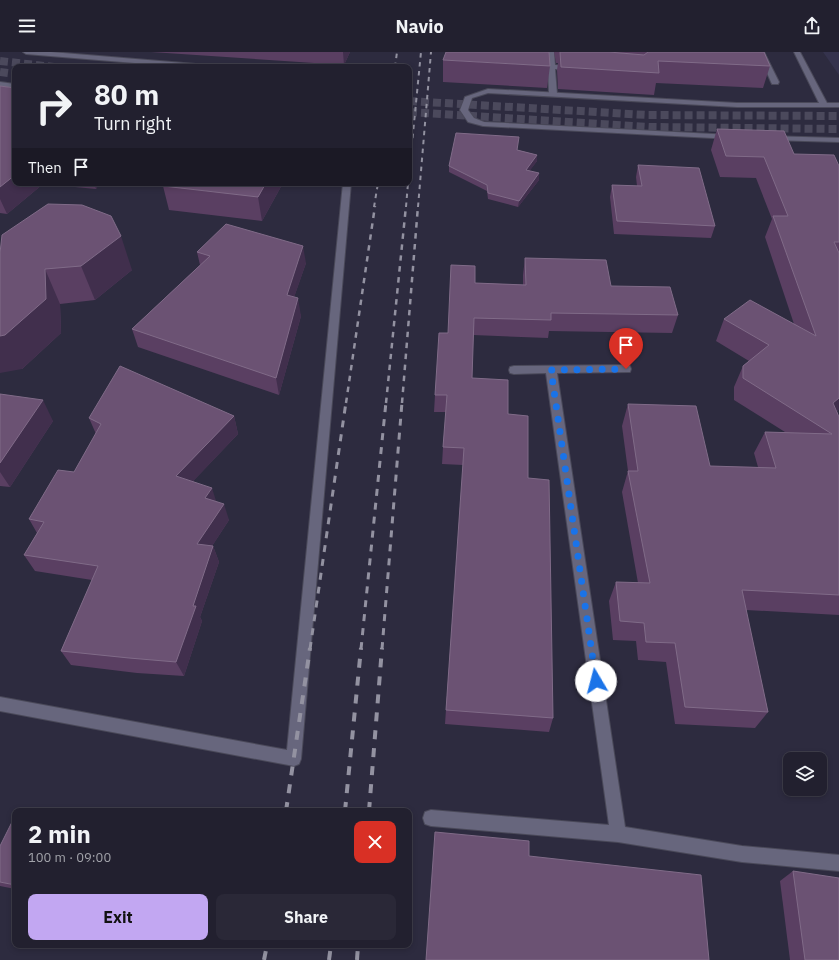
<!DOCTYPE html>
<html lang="en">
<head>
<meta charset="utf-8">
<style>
  body { margin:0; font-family:"IBM Plex Sans",sans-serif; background:#2a2837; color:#f1f3f6; height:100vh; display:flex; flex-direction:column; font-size:15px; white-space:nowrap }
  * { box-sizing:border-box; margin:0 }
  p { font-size:13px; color:#a2a3aa }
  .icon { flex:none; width:22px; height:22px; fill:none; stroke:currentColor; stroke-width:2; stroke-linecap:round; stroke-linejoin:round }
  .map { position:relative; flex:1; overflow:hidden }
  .drawer { position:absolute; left:12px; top:756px; width:400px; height:140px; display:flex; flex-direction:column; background:#22202f; border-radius:8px; box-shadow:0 2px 6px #0003,0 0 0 1px #3f3e4b }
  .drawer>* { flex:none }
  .banner { position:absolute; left:12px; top:12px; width:400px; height:122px; border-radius:8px; box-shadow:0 2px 6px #0003,0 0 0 1px #3f3e4b; background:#22202f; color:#f1f3f6; overflow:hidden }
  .buttons { position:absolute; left:783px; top:700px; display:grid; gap:8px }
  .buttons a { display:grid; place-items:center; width:44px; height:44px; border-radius:8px; background:#22202f; box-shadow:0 2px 6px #0003,0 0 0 1px #3f3e4b; font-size:20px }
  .pin { position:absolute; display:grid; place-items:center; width:34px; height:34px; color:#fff; margin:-41px -17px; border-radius:50% 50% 50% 0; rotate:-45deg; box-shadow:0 0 4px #0007 }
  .pin .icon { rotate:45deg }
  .me { position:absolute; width:44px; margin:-22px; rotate:352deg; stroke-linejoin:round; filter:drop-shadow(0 0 3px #0008) }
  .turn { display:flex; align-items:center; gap:14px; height:84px; padding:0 16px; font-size:18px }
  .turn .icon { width:52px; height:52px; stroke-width:2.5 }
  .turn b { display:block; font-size:28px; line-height:34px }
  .then { display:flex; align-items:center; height:38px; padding:0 16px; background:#0003; gap:8px; font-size:15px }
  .round { display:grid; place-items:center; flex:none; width:42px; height:42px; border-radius:8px; background:#2a2837 }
  .summary { display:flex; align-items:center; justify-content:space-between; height:68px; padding:0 16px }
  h1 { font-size:24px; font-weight:700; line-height:30px }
  .cta { display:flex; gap:8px; margin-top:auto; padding:8px 16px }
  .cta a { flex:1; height:46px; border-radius:8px; background:#c2a7f2; color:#111; font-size:16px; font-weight:700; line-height:46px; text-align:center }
  .cta a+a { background:#2a2837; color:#f1f3f6 }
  header { display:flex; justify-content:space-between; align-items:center; height:52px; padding:0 16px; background:#22202f; font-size:18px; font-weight:700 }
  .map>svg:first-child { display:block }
</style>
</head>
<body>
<header><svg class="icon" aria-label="menu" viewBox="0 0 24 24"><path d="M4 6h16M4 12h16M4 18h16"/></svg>Navio<svg class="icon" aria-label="share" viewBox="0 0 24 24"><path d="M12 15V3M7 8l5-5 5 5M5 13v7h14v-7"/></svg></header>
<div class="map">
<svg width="839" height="908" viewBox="0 0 839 908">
  <rect width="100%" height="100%" fill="#2d2b3f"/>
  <!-- built -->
  <path fill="#35334d" d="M823 0H839V23Z"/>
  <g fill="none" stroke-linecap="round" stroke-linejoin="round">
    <!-- primary-tunnel -->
    <g stroke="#4b495c" stroke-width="8" stroke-dasharray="8 4" stroke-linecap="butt">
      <path d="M0 9 54 15"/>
      <path d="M0 20 15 22"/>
      <path d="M409 49 647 63 839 64"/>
      <path d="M409 60 650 75 839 77"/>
    </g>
    <defs>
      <g id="street">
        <path d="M548 0H554L555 13 573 14 576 16 573 18 555 17 557 42 553 44 549 42 548 17 533 16 530 14 533 12 548 13Z"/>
        <path d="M758 0H764L779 30 778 32H772L771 30Z"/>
        <path d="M794 0H800L828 53 827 55H821L820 53Z"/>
        <path d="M343 131H351L301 707 299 712 294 714 0 659V645L287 698Z"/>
        <path d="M626 313 630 314 631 317 630 320 557 321 625 775 742 794 839 803V819L742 810 618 790 431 774 425 772 423 766 425 760 431 758 609 773 546 321 514 322 510 321 509 318 510 315 514 314Z"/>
      </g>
      <g id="secondary">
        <path d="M23 0H51L208 13 211 15H183L26 2Z"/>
        <path d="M0 30 15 32V36L0 34Z"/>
        <path d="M488 37 737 51H839V55H737L488 41 472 46 468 58 474 66 484 70 732 83 736 85 732 87 483 74 468 70 460 58 465 45Z"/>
        <path d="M767 84 839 86V90L770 88H767Z"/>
      </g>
    </defs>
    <!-- street casing -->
    <use href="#street" stroke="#4a4959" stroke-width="2"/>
    <!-- secondary casing -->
    <use href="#secondary" stroke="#4a4959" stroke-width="2"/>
    <!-- street -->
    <use href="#street" fill="#67667d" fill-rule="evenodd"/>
    <!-- secondary -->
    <use href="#secondary" fill="#67667d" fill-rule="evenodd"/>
    <!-- rail-far3 -->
    <g stroke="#9392a1" stroke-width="2" stroke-dasharray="4.5 4.5" stroke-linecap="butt">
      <path d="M395 15 397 0"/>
      <path d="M409 122 421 0"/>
      <path d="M374 155 378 131"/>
      <path d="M406 155 408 131"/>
      <path d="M418 155 431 0"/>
    </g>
    <!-- rail-far2 -->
    <g stroke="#9392a1" stroke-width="2.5" stroke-dasharray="5.5 5.5" stroke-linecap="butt">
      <path d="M346 351 375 154"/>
      <path d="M386 351 406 154"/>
      <path d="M402 351 418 154"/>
    </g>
    <!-- rail-far1 -->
    <g stroke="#9392a1" stroke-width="3" stroke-dasharray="7 7" stroke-linecap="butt">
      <path d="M310 597 346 350"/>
      <path d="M361 597 386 350"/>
      <path d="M382 597 402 350"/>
    </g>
    <!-- rail -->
    <g stroke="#9392a1" stroke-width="4" stroke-dasharray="9 9" stroke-linecap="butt">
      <path d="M286 759 310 596"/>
      <path d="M345 759 361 596"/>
      <path d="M369 759 382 596"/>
      <path d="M264 908 267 893"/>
      <path d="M329 908 331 893"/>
      <path d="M357 908 358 893"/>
    </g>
  </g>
  <!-- wall -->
  <g fill="#5a3f62">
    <path d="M151 0H350L344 13Z"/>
    <path d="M554 0H764L770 14 763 36 656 31 654 43 558 37 557 18 558 11H556Z"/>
    <path d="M443 8 550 14 547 36 443 30Z"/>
    <path d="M0 34 15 131H100L96 137 43 132 7 162 0 161Z"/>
    <path d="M717 77 794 102 839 114V357L837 359 839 365V563L746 558 768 660 755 676 675 672 666 610 638 608 636 589 613 588 609 549 616 530 638 531 622 440 628 419 622 374 628 352 710 414 758 415 754 401 765 380H785L734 348V335L743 314 749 309 716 289 724 267 794 272 765 185 772 167 756 126 720 125 711 98Z"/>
    <path d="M518 98 537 103V109L529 119 539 121V128L518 155 488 147 487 139 449 120V114Z"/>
    <path d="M638 113 715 174 711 186 614 182 610 145 612 133 637 134 636 125Z"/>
    <path d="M283 131 262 169 169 158 163 134Z"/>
    <path d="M197 200 306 211 294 245 301 264 279 343 138 295 132 277 200 213Z"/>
    <path d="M0 201 132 218 95 248 60 252 61 281 22 317Z"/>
    <path d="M525 206 611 234 678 263 672 281 549 279 548 286 473 283 472 326 508 362 528 426 553 666 549 680 445 672 463 413 442 412 443 395 446 360H434L435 343 448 281 475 231 523 233V223Z"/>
    <path d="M0 342 53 369 10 435 0 434Z"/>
    <path d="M234 364 238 382 193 429 216 450 229 468 212 494H213L219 510 200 565 202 569 184 624 137 621 71 613 61 599 92 528 35 519 24 503 37 481 29 467 74 420 96 382 89 366Z"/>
    <path d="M15 770V837L0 834V794Z"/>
    <path d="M793 819 839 908H790L780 829Z"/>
  </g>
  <!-- shaded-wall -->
  <g fill="#412f4d">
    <path d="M343 0H350L344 13Z"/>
    <path d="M537 103V109L526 124V118Z"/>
    <path d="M539 121V128L518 155 519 149Z"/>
    <path d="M15 123V131H43V132L7 162 0 147V135Z"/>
    <path d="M94 131H100L96 137Z"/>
    <path d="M266 131H283L262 169 258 145Z"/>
    <path d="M121 184 132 218 95 248 81 214Z"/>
    <path d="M303 194 306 211 289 260 287 243Z"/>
    <path d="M45 217 60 252 61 281 22 317 0 321V284Z"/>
    <path d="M298 246 301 264 279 343 276 326Z"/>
    <path d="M839 346V357L821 373 833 351Z"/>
    <path d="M43 348 53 369 10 435 0 420V411Z"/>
    <path d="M234 364 238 382 182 441 176 424Z"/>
    <path d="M212 436 217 452 205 446Z"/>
    <path d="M224 452 229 468 203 508 197 492Z"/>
    <path d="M213 494 219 510 200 565 202 569 184 624 176 610 193 554Z"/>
  </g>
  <!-- building -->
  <g fill="#6b5273" stroke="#806b88">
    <path d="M446 0H549L550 14 443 8Z"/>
    <path d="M560 0H609L644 3 648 0H764L770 14 658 9 659 21 561 15Z"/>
    <path d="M0 34 15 36V123L0 135Z"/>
    <path d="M717 77 784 79 794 102 834 103 839 114V190H834L839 201V346L833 351 839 365V543L742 538 768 660 685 655 675 591 646 590 644 571 620 569 616 530 650 531 628 419H638L628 352 696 354 710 414 776 416 765 380 832 382 743 326V314L769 293 724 267 750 248 816 284 773 164H788L764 105 726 104Z"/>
    <path d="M456 81 519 85 517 98 537 103 526 118 539 121 519 149 488 141 487 133 449 114Z"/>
    <path d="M638 113 699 116 715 174 617 169 612 133 642 134Z"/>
    <path d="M165 131H266L258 145 163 134Z"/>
    <path d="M48 152 82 153 111 164 121 184 81 214 45 217 46 247 5 283 0 284V201L2 183Z"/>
    <path d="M226 172 303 194 287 243 298 246 276 326 132 277 210 204 197 200Z"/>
    <path d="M525 206 606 208 611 234 670 235 678 263 551 261V268L474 266 472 326 508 328V362L528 364V426L549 428 553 666 446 658 464 396 443 395 447 343H435L439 281H448L451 213 475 214V231L526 233Z"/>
    <path d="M120 314 234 364 176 424 212 436 205 446 224 452 197 492 213 494 193 554H196L176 610 129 606 61 599 98 514 24 503 44 470 29 467 58 418 74 420 101 372 89 366Z"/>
    <path d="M0 342 43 348 0 411Z"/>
    <path d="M59 757 69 759H58Z"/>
    <path d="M12 770H15V833L0 830V794Z"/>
    <path d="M435 780 529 789V804L701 823 709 908H426Z"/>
    <path d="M793 819 839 826V908H805Z"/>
    <path d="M15 852V858L13 857Z"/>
  </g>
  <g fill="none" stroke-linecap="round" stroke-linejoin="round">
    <!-- route -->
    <path stroke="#1a73e8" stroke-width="7" stroke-dasharray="0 12.6" d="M596 629 551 318 626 317"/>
  </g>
</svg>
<div class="buttons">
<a><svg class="icon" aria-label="layers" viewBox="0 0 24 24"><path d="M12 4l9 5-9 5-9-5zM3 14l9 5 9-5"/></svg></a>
</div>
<div class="pin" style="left:626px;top:317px;background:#d93025"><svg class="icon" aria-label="arrive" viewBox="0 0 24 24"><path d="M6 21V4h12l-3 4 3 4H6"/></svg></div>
<svg class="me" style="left:596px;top:629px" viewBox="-20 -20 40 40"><circle r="19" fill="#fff"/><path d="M0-13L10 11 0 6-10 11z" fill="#1a73e8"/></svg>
<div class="banner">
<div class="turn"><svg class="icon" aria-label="right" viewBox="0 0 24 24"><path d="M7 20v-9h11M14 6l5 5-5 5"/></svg><div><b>80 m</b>Turn right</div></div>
<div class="then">Then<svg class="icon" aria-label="arrive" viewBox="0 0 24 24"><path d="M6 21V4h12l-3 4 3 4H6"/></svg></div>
</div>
<section class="drawer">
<div class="summary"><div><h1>2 min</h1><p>100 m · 09:00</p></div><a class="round" style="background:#d93025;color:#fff"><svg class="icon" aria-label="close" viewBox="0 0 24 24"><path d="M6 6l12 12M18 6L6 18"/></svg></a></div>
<div class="cta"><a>Exit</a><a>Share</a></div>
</section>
</div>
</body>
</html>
